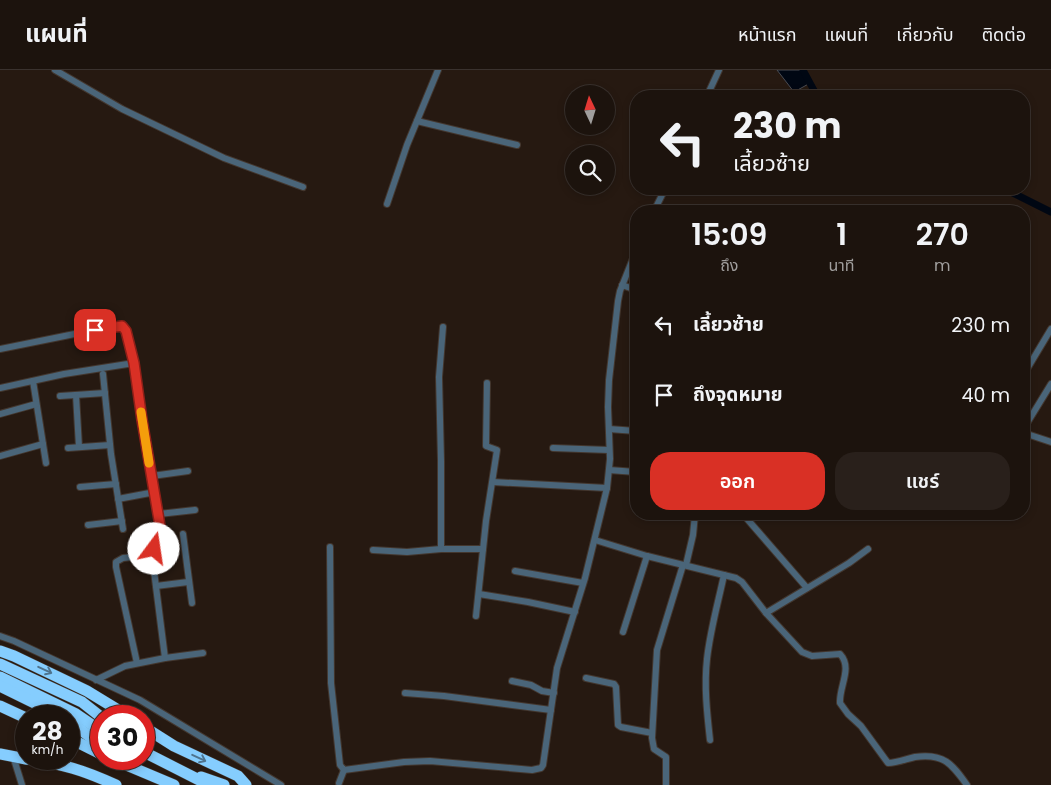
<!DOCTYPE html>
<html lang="th">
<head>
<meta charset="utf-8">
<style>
  body { margin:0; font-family:Poppins,"Noto Sans Thai",sans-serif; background:#29201b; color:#f1f3f6; height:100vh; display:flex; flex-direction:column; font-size:19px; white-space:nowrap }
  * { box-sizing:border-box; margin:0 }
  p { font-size:16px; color:#a09e9d }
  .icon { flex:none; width:28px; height:28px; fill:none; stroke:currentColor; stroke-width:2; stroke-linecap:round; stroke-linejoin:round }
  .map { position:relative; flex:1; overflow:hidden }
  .sheet { position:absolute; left:630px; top:135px; width:400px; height:315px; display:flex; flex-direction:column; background:#1c130d; border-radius:20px; box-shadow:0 2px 8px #0003,0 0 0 1px #3a322e }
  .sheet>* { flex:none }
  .banner { position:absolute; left:630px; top:20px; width:400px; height:105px; border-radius:20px; box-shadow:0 2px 8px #0003,0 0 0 1px #3a322e; background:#1c130d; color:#f1f3f6; overflow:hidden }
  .needle { width:32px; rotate:356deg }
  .controls { position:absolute; left:565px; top:15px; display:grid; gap:10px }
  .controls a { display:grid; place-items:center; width:50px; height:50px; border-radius:50%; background:#1c130d; box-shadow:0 2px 8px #0003,0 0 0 1px #3a322e; font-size:25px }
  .speed { position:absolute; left:15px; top:635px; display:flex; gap:10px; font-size:25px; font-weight:700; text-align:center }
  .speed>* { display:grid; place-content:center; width:65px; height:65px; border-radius:50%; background:#1c130d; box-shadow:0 2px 8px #0003,0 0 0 1px #3a322e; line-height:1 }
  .speed small { font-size:12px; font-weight:400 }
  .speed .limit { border:8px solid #d22; background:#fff; color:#111 }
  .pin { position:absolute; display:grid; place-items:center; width:42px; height:42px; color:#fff; margin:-21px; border-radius:10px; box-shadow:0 2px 8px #0006 }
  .me { position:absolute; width:55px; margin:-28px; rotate:14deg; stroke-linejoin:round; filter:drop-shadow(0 0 4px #0008) }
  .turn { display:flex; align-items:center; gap:18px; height:105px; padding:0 20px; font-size:22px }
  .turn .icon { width:65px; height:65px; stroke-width:2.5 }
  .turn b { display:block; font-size:35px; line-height:42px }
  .eta { display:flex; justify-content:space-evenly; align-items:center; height:85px; text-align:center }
  .eta b { font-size:30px; font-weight:600; line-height:35px }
  .cta { display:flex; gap:10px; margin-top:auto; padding:10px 20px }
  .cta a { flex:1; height:58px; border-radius:20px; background:#d93025; color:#fff; font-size:20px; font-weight:600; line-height:58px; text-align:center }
  .cta a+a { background:#29201b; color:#f1f3f6 }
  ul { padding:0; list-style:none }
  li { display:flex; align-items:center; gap:15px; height:70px; padding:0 20px }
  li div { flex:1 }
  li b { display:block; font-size:19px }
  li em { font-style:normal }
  header { display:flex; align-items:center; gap:30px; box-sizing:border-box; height:70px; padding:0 25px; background:#1c130d; border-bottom:1px solid #3a322e }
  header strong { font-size:24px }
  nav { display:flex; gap:28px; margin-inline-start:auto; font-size:18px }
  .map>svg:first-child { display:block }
</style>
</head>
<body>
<header>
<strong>แผนที่</strong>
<nav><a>หน้าแรก</a><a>แผนที่</a><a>เกี่ยวกับ</a><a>ติดต่อ</a></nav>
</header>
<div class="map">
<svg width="1051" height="715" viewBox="0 0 1051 715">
  <rect width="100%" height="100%" fill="#261911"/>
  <!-- water -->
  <path fill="#000713" stroke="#4a4c53" d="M777 0H805L812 12 794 22Z"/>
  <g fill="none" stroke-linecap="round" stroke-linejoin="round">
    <!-- canal -->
    <g stroke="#000713" stroke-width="7">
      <path d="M803 0 817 26"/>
      <path d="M1005 119 1051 142"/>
    </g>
    <defs>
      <g id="street">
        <path d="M55 0 122 39 224 88 303 117"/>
        <path d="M707 26 719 0"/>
        <path d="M417 51 517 75"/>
        <path d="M387 134 407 75 438 0"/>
        <path d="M654 141 665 119"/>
        <path d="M622 215 636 220"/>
        <path d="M443 257 439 307 441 391V479H483"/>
        <path d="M0 279 114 256H122L126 261 134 293 142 350 161 462 152 485 165 588"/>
        <path d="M103 304 111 384 123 459"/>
        <path d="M1024 304 1051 259"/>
        <path d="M33 311 46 393"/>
        <path d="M0 318 64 304 134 293"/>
        <path d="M76 325 79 377"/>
        <path d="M60 326 105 323"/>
        <path d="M0 344 36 334"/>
        <path d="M1024 358 1051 314"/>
        <path d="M609 359 636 361"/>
        <path d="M1024 363 1051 372"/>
        <path d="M68 378 110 375"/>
        <path d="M553 378 609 380"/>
        <path d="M0 386 43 374"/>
        <path d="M609 400 636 402"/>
        <path d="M152 406 188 401"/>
        <path d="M493 412 607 418"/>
        <path d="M80 417 116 414"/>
        <path d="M118 429 155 422"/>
        <path d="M159 444 195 440"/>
        <path d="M748 450 807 518"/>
        <path d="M88 455 122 451"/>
        <path d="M183 464 192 533"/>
        <path d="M595 470 647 486 736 508 742 512 766 543 802 582 812 586 840 584C853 598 839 616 840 633L848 644 861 656 888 693C897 693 906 689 915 687 944 683 952 694 967 715"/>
        <path d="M330 477 331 613 340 695 344 700 404 692 430 691 532 700 541 698 543 695 557 598 585 508 607 418 610 389 608 337 609 310 618 231 620 221 636 181"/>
        <path d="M373 480 407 482 441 479"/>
        <path d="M686 495 693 465 695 444"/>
        <path d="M515 501 583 513"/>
        <path d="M156 516 188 512"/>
        <path d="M479 524 528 532 575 542"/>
        <path d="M766 543 849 493 868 479"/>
        <path d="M476 546 486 451 497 380 486 376 487 313"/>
        <path d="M623 562 647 486"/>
        <path d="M0 566 14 571 140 630 281 715"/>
        <path d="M137 593 116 497V492L123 488 152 485"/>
        <path d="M586 608 614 614 616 617 618 655 621 657 652 663"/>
        <path d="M96 610 125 596 165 588 203 583"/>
        <path d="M512 611 531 615 542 621 554 623"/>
        <path d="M405 623 444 626 551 640"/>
        <path d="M710 670C707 643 704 616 707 589 710 561 718 533 724 505"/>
        <path d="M13 686 22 715"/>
        <path d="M339 713 344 700"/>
        <path d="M666 715V687L654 679 652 668 657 580 683 495"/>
      </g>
      <g id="highway">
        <path d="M0 581 14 586 87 621 128 646"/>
        <path d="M0 594 82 632 101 647"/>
        <path d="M0 607 76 644 101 661"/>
        <path d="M0 616 61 646"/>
        <path d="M0 636 26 648"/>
        <path d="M69 651 101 675"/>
        <path d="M144 657 174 676 238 706 246 715"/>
        <path d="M69 668 101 684"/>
        <path d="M144 682 209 715"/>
        <path d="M0 684 26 689"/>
        <path d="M27 689C63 694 83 700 116 715"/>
        <path d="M112 689 174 715"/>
        <path d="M201 707 224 715"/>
      </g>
    </defs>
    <!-- street casing -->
    <use href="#street" stroke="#43372f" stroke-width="8"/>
    <!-- highway casing -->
    <use href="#highway" stroke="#43372f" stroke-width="12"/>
    <!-- street -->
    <use href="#street" stroke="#4a6579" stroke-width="6"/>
    <!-- highway -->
    <use href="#highway" stroke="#85cdfe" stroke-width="11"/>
  </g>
  <!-- one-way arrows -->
  <defs><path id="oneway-shaft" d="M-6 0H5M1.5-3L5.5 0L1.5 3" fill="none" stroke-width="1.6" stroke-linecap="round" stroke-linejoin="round" transform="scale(1.25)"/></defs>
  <g stroke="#4e738e">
    <use href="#oneway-shaft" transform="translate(45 600) rotate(25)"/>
    <use href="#oneway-shaft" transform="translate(199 688) rotate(25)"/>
  </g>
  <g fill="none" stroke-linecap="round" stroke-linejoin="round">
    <defs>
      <path id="route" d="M95 260 122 256 126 261 134 293 142 350 158 444 161 462 154 479"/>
    </defs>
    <!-- route casing -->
    <use href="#route" stroke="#8d1f18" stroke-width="12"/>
    <!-- route -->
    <use href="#route" stroke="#d93025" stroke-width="9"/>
    <!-- slow -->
    <path stroke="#f59e0b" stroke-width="9" d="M141 342 149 393"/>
  </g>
</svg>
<div class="controls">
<a><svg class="needle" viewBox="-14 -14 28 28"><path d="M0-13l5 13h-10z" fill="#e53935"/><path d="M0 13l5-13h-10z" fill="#a09e9d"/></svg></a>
<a><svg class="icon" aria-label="search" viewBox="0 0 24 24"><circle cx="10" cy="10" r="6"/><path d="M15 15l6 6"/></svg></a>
</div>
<div class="speed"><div>28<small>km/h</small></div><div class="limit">30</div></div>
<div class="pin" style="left:95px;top:260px;background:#d93025"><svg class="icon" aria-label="arrive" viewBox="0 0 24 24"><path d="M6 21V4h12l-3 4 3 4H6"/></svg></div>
<svg class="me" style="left:154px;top:479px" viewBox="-20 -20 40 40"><circle r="19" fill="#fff"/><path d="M0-13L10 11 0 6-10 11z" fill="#d93025"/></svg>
<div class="banner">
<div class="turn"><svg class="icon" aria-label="left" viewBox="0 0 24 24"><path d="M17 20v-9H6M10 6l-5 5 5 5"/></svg><div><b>230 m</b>เลี้ยวซ้าย</div></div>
</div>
<section class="sheet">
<div class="eta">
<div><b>15:09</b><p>ถึง</p></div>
<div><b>1</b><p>นาที</p></div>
<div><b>270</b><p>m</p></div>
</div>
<ul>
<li><svg class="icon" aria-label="left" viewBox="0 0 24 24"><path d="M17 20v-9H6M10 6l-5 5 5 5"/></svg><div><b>เลี้ยวซ้าย</b></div><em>230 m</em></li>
<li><svg class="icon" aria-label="arrive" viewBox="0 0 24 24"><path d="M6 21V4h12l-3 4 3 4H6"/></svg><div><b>ถึงจุดหมาย</b></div><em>40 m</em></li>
</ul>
<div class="cta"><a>ออก</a><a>แชร์</a></div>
</section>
</div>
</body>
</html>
